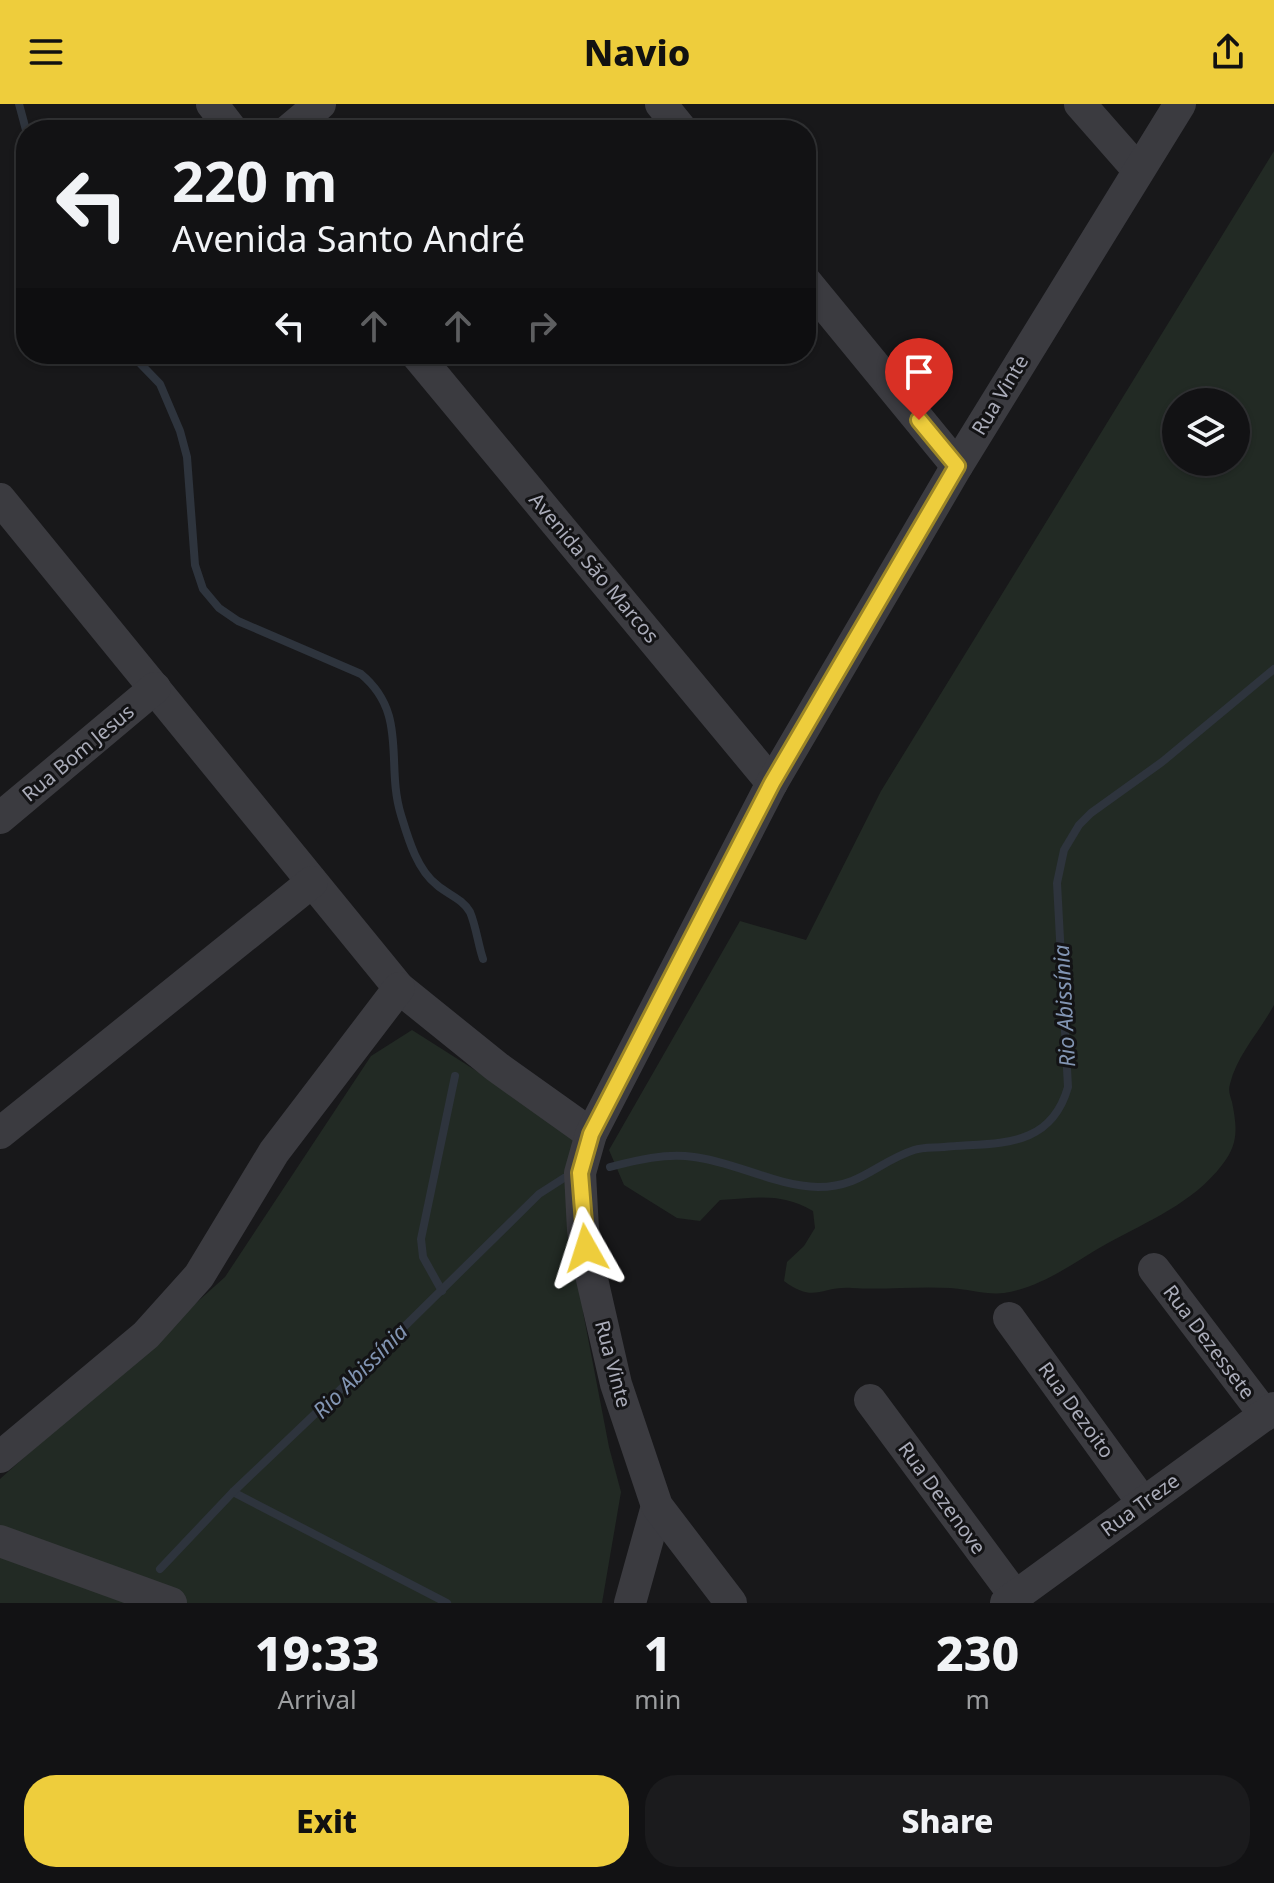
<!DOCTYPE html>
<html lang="en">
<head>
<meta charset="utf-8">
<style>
  body { margin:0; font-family:"Noto Sans",sans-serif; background:#1b1b1d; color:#f1f3f6; height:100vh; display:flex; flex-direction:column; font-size:30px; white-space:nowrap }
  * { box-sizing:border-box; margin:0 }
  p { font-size:26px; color:#9c9ea0 }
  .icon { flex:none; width:44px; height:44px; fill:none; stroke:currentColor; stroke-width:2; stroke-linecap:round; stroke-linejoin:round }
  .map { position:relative; height:1499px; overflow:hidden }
  .side { display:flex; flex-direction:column; background:#121214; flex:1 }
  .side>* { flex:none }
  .top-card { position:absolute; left:16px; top:16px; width:800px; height:244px; border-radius:32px; box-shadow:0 2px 6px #0004,0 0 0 2px #313234; background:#121214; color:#f1f3f6; overflow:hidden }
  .tools { position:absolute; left:1162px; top:284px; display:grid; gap:16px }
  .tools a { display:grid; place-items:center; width:88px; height:88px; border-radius:50%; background:#121214; box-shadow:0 2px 6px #0004,0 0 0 2px #313234; font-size:40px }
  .pin { position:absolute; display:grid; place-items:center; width:68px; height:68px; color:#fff; margin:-82px -34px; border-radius:50% 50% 50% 0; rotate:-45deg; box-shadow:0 0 8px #0007 }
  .pin .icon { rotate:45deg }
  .me { position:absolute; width:88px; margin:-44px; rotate:354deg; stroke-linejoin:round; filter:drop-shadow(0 0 6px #0008) }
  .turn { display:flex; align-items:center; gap:28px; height:168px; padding:0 24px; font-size:36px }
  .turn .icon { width:104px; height:104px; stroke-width:2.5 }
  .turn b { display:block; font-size:56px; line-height:68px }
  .lanes { display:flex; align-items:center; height:76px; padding:0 24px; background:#0003; justify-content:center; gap:40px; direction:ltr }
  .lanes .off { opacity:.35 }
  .eta { display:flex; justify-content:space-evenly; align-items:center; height:136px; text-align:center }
  .eta b { font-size:48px; font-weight:800; line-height:56px }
  .cta { display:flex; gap:16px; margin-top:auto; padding:16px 24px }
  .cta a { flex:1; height:92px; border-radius:32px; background:#eecd3c; color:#111; font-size:32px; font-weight:800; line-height:92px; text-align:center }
  .cta a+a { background:#1b1b1d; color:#f1f3f6 }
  header { display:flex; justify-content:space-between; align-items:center; height:104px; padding:0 24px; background:#eecd3c; color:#111; font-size:36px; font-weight:800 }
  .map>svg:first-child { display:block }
</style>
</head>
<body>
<header><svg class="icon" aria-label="menu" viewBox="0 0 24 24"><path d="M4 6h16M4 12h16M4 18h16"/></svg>Navio<svg class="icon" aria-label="share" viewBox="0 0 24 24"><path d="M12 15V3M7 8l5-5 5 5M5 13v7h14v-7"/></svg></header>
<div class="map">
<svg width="1274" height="1499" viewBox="0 0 1274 1499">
  <rect width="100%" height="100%" fill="#18181a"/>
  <!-- green -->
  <g fill="#222a24" fill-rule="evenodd">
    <path d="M1274 47V901C1260 927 1237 951 1230 980 1228 986 1230 992 1232 998 1237 1023 1239 1040 1222 1061 1193 1099 1148 1117 1108 1139 1074 1158 1043 1183 1004 1189 987 1191 967 1185 950 1184 917 1182 885 1186 852 1184 820 1182 815 1200 784 1177L787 1158 804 1142 815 1124 813 1107C780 1088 756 1094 720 1096L700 1117 677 1114 624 1081 609 1046 740 817 806 836 881 687ZM1236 298V358H1176V298Z"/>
    <path d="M412 926 582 1034 583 1208 609 1343 621 1388 602 1499H0V1375L225 1173 371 952Z"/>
  </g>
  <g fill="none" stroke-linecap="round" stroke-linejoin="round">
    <!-- stream -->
    <g stroke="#2e343d" stroke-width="8">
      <path d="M19 0 26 26"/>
      <path d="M131 250 160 280 180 327 187 353 195 461 203 485 219 504 238 517 361 570C409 610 385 659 401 711 408 734 417 766 437 781 447 790 463 795 470 808 476 822 478 840 483 855"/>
      <path d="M610 1063C637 1056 665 1049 694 1053 735 1058 776 1082 818 1083 862 1083 877 1058 914 1046 923 1043 934 1044 944 1043 997 1038 1050 1046 1068 983L1057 779 1064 746 1079 721 1091 709 1162 658 1274 565"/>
      <path d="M442 1187 423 1153 421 1135 455 972"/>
      <path d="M233 1388 447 1499"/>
      <path d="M160 1465 233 1388 338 1288 539 1090 564 1074"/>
    </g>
    <!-- street -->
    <g stroke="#3b3b40" stroke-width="32">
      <path d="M212 0 232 26"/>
      <path d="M661 0 682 26"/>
      <path d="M1080 0 1138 66"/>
      <path d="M289 26 320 0"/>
      <path d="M806 178 957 362"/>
      <path d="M416 250 772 679"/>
      <path d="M0 395 399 884 497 963 591 1030"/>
      <path d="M0 714 155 584"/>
      <path d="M0 1029 312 778"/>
      <path d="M1154 1165 1265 1311"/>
      <path d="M1009 1214 1143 1399"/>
      <path d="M870 1296 1015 1492"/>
      <path d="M0 1353 146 1231 199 1172 274 1048 399 884"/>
      <path d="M0 1437 171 1499"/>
      <path d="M630 1499 657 1402"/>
      <path d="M731 1499 657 1402 616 1280 589 1162 583 1126 580 1069 591 1030 772 679 957 362 1180 0"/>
      <path d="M1006 1499 1274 1304"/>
    </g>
  </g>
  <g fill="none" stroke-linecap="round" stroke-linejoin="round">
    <defs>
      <path id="route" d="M586 1144 580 1069 591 1030 772 679 957 362 919 316"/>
    </defs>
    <!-- route casing -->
    <use href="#route" stroke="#9b8527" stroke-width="20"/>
    <!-- route -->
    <use href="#route" stroke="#eecd3c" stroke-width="14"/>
  </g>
  <g text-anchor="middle" stroke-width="6" stroke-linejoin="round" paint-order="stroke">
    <!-- street labels -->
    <g font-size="20" fill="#aaacb9" stroke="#131315">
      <text transform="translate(1000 291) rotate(-59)" y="7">Rua Vinte</text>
      <text transform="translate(594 464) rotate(50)" y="7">Avenida São Marcos</text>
      <text transform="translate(78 649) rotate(-40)" y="7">Rua Bom Jesus</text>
      <text transform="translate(1209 1238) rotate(53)" y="7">Rua Dezessete</text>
      <text transform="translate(613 1260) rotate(75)" y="7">Rua Vinte</text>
      <text transform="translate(1076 1306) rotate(54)" y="7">Rua Dezoito</text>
      <text transform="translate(942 1394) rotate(54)" y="7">Rua Dezenove</text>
      <text transform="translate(1140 1401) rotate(-36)" y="7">Rua Treze</text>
    </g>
    <!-- water labels -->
    <g font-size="22" font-style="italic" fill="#8295b3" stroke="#131315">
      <text transform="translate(1064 902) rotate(-93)" y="8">Rio Abissínia</text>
      <text transform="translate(360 1267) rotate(-45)" y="8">Rio Abissínia</text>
    </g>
  </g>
</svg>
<div class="tools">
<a><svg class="icon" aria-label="layers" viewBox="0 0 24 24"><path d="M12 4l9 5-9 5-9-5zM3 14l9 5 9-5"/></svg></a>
</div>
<div class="pin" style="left:919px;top:316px;background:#d93025"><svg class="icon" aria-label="arrive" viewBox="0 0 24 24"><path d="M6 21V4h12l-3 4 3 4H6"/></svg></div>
<svg class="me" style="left:586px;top:1144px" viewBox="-20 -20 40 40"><path d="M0-17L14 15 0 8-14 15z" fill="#eecd3c" stroke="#fff" stroke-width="4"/></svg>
<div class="top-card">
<div class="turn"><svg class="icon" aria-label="left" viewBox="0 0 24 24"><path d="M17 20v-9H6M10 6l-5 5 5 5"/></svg><div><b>220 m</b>Avenida Santo André</div></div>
<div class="lanes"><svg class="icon" aria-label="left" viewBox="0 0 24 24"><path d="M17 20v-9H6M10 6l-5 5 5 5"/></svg><svg class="icon off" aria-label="ahead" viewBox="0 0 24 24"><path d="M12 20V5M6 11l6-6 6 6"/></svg><svg class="icon off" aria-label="ahead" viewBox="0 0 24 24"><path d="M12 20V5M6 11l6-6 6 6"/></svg><svg class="icon off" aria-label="right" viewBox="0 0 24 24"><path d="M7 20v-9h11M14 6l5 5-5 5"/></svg></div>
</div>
</div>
<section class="side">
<div class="eta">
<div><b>19:33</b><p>Arrival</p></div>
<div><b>1</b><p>min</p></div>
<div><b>230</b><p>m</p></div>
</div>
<div class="cta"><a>Exit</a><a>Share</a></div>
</section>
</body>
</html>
